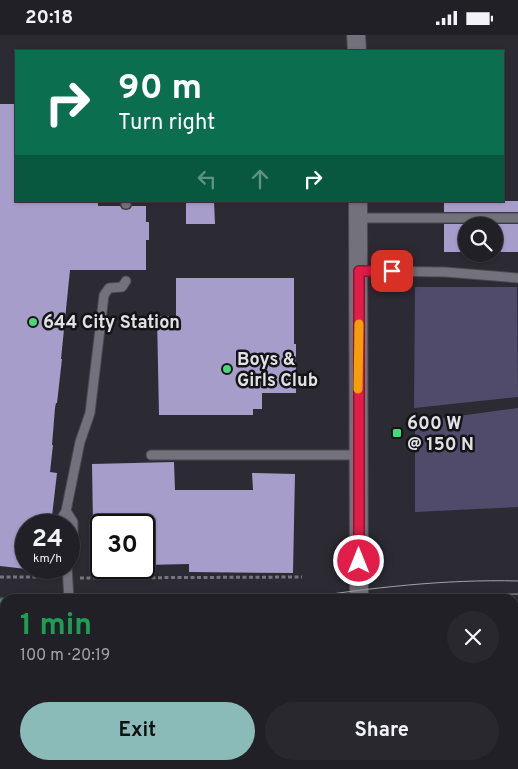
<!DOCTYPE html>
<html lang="en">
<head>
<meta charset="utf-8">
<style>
  body { margin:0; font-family:Overpass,sans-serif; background:#29282e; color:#f1f3f6; height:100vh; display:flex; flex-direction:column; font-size:19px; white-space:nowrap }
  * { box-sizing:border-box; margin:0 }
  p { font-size:16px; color:#a2a3a7 }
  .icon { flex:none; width:28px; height:28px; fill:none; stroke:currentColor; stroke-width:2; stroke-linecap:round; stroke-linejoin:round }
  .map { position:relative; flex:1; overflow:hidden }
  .panel { position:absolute; left:0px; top:559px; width:519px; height:176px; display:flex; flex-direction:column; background:#212026; border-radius:15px 15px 0 0; box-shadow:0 1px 4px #0004,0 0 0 1px #3e3e43 }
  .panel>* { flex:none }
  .banner { position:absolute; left:15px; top:15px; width:489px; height:152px; border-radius:0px; box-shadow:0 1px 4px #0004,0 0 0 1px #3e3e43; background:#0b6e4f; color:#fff; overflow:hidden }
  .fabs { position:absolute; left:458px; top:182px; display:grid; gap:10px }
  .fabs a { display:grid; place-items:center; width:45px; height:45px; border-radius:50%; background:#212026; box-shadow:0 1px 4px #0004,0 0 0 1px #3e3e43; font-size:25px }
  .speed { position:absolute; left:15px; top:479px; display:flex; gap:10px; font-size:25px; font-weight:700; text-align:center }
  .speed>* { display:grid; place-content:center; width:65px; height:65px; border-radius:50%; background:#212026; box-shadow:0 1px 4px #0004,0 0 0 1px #3e3e43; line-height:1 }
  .speed small { font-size:12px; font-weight:400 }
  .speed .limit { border:2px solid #111; border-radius:8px; background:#fff; color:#111 }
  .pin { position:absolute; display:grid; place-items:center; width:42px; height:42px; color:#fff; margin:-21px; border-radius:10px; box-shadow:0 2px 8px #0006 }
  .me { position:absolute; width:55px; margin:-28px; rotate:0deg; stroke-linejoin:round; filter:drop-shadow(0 0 4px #0008) }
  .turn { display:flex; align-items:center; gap:18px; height:105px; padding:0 20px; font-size:22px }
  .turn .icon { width:65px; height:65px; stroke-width:2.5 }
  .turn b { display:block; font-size:35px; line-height:42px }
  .lanes { display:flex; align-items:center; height:48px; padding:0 20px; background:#0003; justify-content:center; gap:25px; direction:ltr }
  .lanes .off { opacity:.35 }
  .round { display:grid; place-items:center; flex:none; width:52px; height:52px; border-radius:26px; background:#29282e }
  .headline { display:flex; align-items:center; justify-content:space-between; height:85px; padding:0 20px }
  h1 { font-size:30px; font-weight:700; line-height:38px; color:#1e9e55 }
  .cta { display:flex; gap:10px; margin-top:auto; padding:10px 20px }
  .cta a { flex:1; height:58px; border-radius:30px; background:#8bbbb9; color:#111; font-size:20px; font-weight:700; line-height:58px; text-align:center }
  .cta a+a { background:#29282e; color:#f1f3f6 }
  .status { display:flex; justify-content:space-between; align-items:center; height:35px; padding:0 25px; background:#212026; direction:ltr }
  .status svg { height:14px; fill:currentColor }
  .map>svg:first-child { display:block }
</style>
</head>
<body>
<div class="status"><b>20:18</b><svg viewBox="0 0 49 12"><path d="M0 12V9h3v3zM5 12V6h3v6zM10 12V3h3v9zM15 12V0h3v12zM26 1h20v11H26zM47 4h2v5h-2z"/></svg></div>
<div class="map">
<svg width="518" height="734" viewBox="0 0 518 734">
  <rect width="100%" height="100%" fill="#2c2a33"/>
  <!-- green -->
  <g fill="#514b6b">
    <path d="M415 252H517L518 362 414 373Z"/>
    <path d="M518 373V472L415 477V387Z"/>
  </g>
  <!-- building -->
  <g fill="#a69dcb">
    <path d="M0 69H16V166L98 168V171H120L122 174 126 175 130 174 132 171H146V187H149V205H146V235H70L61 324H62L57 368H56L55 373 52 410H53L50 437 57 438 51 490H26V534L0 531Z"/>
    <path d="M186 166H214L215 189H186Z"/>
    <rect x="444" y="166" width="74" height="11"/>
    <path d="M444 189H518V217H494V191H466V217H444Z"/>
    <path d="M176 243H294V309H296V358H262V374H253V380H159L157 281H176Z"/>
    <path d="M174 427 175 455H253L252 438 295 439 293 538 189 537V529L144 530V490H93L92 429Z"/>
  </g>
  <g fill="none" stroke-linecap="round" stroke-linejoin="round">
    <defs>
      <g id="service">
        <path d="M126 166V169"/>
        <path d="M358 183H518"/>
        <path d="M359 236 445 237 518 243"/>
        <path d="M151 420H358"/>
        <path d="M66 476 73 487V509L69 515"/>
        <path d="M60 490V486L66 476 80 407 90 378 104 260 109 253 122 252 126 246"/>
        <path d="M67 532 69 564"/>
      </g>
      <g id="minor">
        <path d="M356 0 357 16"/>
        <path d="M358 166 359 564"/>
      </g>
      <path id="tertiary" d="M360 734V730"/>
      <g id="secondary">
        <path d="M0 576H5"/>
        <path d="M514 593H518"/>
        <path d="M0 627 5 628"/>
        <path d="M514 629H518"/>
      </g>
    </defs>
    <!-- service casing -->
    <use href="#service" stroke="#4a4950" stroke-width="11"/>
    <!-- minor casing -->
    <use href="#minor" stroke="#4a4950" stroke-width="20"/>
    <!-- tertiary casing -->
    <use href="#tertiary" stroke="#4a4950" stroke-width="24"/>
    <!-- secondary casing -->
    <use href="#secondary" stroke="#4a4950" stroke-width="28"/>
    <!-- path -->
    <g stroke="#76757c" stroke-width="3" stroke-dasharray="4 2.5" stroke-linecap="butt">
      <path d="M0 542H54"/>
      <path d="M80 543 302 542"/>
    </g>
    <!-- service -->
    <use href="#service" stroke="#73717b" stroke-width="9"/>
    <!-- minor -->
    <use href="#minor" stroke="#73717b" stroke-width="18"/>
    <!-- tertiary -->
    <use href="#tertiary" stroke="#73717b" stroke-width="21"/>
    <!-- secondary -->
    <use href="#secondary" stroke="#617d70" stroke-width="25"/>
    <!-- tram -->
    <g stroke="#a3a2a8" stroke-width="1">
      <path d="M297 564C370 553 444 544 518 546"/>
      <path d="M411 564 461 560 518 559"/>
      <path d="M0 587H5"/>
      <path d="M0 601H5"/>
    </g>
  </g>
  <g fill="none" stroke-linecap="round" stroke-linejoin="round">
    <defs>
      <path id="route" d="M359 526V236H392"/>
    </defs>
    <!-- route casing -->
    <use href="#route" stroke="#92132f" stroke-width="12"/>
    <!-- route -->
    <use href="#route" stroke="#e11d48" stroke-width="9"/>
    <!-- slow -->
    <path stroke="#f59e0b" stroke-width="9" d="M358 354 359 289"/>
  </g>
  <!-- markers -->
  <g fill="#4ad778" stroke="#141417" stroke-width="2">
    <circle cx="33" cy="287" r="5"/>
    <circle cx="227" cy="334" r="5"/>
    <rect x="392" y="393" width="10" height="10" rx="2.5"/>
  </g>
  <g text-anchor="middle" stroke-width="5" stroke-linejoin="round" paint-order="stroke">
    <!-- poi labels -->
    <g font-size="18" font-weight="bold" fill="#e2e1e6" stroke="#141417" text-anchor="start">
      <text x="43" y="293">644 City Station</text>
      <text x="237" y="330">Boys &amp;<tspan x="237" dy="21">Girls Club</tspan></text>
      <text x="407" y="394">600 W<tspan x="407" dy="21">@ 150 N</tspan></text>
    </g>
  </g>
</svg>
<div class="fabs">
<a><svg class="icon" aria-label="search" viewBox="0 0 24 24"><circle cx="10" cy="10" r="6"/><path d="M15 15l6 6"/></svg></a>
</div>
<div class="speed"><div>24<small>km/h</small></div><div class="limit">30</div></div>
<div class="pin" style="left:392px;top:236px;background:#d93025"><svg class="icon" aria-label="arrive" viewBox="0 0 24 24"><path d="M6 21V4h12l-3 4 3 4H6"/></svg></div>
<svg class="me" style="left:359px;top:526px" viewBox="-20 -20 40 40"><circle r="17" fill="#e11d48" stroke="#fff" stroke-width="3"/><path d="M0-11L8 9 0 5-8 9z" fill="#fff"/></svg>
<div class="banner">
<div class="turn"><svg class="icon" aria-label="right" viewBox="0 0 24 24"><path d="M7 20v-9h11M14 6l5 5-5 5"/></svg><div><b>90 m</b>Turn right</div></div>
<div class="lanes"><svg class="icon off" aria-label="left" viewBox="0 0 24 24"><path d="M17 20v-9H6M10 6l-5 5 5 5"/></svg><svg class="icon off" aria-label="ahead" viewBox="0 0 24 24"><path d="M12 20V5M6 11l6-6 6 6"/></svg><svg class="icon" aria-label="right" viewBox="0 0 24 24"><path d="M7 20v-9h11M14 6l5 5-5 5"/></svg></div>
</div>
<section class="panel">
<div class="headline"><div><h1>1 min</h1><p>100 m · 20:19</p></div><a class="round"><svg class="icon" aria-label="close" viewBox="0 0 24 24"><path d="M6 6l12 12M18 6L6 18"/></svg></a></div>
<div class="cta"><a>Exit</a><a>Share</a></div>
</section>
</div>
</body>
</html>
